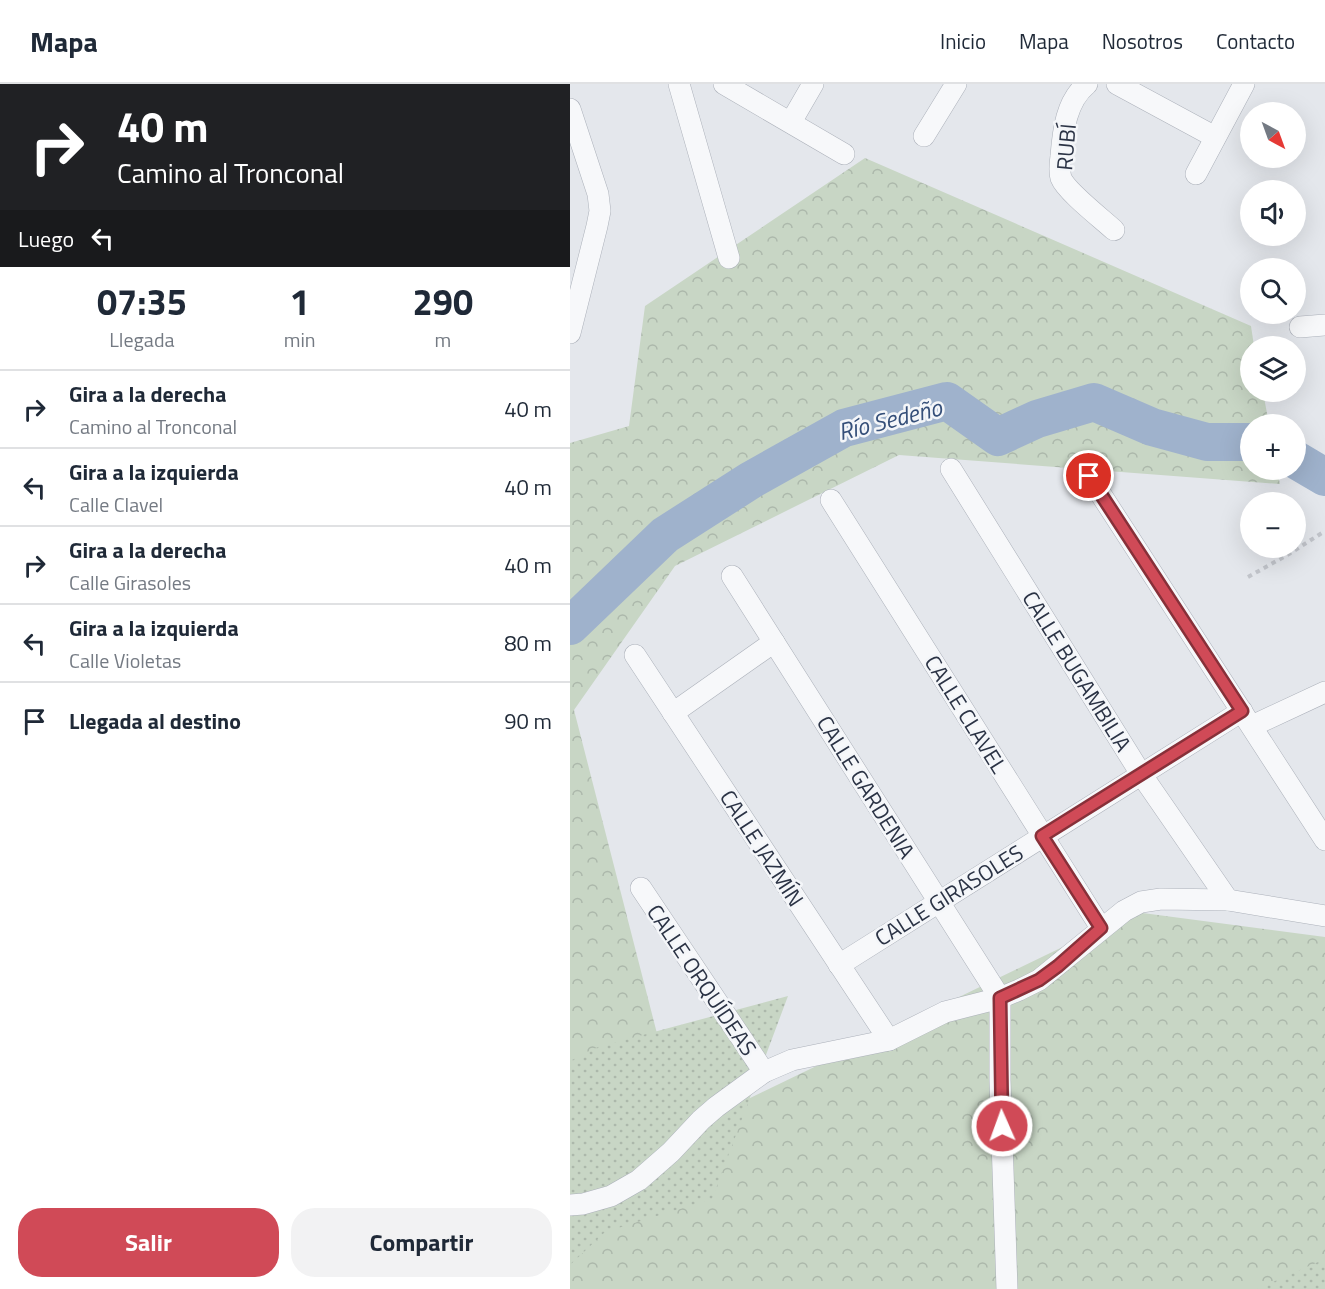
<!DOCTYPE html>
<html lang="es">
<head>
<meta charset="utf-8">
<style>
  body { margin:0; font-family:"Titillium Web",sans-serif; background:#f2f2f3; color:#1f2937; height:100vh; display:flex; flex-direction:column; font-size:22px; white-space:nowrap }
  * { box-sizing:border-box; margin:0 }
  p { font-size:20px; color:#747a83 }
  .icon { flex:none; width:33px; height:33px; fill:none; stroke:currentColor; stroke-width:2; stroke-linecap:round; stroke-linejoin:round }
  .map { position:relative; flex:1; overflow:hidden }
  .sheet { display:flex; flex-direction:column; background:#fff; width:570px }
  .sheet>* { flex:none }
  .top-card { background:#202124; color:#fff; overflow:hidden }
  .needle { width:39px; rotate:139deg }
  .tools { position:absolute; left:670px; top:18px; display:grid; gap:12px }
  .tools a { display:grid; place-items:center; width:66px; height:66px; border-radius:50%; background:#fff; box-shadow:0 6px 24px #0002; font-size:30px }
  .pin { position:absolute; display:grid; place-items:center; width:51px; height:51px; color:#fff; margin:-26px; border:3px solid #fff; border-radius:50%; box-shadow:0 2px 6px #0007 }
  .me { position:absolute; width:66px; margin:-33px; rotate:358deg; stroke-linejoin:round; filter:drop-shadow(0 0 4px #0008) }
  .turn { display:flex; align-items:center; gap:21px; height:126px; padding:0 18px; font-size:27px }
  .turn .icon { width:78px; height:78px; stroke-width:2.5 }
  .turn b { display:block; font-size:42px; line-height:51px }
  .then { display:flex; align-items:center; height:57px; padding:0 18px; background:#0003; gap:12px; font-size:22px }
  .eta { display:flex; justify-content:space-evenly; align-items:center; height:102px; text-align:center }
  .eta b { font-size:36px; font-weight:700; line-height:42px }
  .action { display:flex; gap:12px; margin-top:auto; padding:12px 18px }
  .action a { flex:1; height:69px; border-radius:24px; background:#d04a57; color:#fff; font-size:24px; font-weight:700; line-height:69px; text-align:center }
  .action a+a { background:#f2f2f3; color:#1f2937 }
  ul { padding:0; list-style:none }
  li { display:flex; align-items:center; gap:18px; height:78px; padding:0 18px; border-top:2px solid #e0e1e3 }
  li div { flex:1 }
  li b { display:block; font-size:22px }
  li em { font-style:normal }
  header { display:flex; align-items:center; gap:36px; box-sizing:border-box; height:84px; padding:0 30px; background:#fff; border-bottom:2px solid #e0e1e3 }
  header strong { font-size:28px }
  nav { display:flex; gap:33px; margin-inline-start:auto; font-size:21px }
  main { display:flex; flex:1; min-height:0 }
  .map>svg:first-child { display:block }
</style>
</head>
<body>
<header>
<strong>Mapa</strong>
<nav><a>Inicio</a><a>Mapa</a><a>Nosotros</a><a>Contacto</a></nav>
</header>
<main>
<section class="sheet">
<div class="top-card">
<div class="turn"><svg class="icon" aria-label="right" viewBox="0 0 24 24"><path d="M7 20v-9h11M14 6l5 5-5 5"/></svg><div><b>40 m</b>Camino al Tronconal</div></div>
<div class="then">Luego<svg class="icon" aria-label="left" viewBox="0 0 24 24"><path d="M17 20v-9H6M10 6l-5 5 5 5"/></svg></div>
</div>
<div class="eta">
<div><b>07:35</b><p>Llegada</p></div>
<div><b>1</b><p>min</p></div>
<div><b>290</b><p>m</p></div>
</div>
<ul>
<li><svg class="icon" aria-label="right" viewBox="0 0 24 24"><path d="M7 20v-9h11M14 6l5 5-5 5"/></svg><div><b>Gira a la derecha</b><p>Camino al Tronconal</p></div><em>40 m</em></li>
<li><svg class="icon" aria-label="left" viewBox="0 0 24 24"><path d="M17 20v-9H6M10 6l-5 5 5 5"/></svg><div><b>Gira a la izquierda</b><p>Calle Clavel</p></div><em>40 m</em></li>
<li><svg class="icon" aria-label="right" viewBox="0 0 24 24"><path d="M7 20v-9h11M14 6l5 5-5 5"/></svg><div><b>Gira a la derecha</b><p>Calle Girasoles</p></div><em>40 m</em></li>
<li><svg class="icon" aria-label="left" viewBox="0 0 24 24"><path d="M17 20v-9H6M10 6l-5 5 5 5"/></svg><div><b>Gira a la izquierda</b><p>Calle Violetas</p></div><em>80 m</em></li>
<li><svg class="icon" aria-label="arrive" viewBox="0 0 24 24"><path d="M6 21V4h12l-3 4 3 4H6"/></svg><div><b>Llegada al destino</b></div><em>90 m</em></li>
</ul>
<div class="action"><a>Salir</a><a>Compartir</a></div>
</section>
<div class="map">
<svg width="755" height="1205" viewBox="0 0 755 1205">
  <defs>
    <pattern id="forest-crowns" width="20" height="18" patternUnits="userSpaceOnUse" patternTransform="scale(1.5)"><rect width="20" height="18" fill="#c8d6c5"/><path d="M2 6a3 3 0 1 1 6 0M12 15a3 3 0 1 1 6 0" fill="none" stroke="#acb8ab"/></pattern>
    <pattern id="park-dots" width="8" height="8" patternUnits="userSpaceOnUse" patternTransform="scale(1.5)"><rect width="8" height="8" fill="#c8d6c5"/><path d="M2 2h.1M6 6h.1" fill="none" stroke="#acb8ab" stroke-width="1.8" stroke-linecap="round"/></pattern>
  </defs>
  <rect width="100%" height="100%" fill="#e4e7ec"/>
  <!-- forest -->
  <path fill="url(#forest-crowns)" d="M295 74 681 242 684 262H681V308H693L699 340H681V386H707L710 400 329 371 105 482 4 626 112 1047 565 828 755 853V1205H0V359L59 342 75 222Z"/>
  <!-- park -->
  <g fill="url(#park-dots)">
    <path d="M218 912 142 1115 35 1148 0 1181V977L28 963Z"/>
    <path d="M755 1175V1205H687Z"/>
  </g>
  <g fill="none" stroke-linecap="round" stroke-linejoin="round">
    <!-- river -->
    <g stroke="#9fb2cc" stroke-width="38">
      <path d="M726 376 755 393"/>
      <path d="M0 542 95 451 181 396 274 344 377 317 428 353 467 335 524 318 582 343 637 358H681"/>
    </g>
    <defs>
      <g id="street">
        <path d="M109 0 159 174"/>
        <path d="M154 0 274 70"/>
        <path d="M517 0C496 17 493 47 491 72 490 79 489 88 491 94 496 107 532 135 544 146"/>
        <path d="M547 0 645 53"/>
        <path d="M0 25 28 110 30 127 27 142 0 249"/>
        <path d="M221 38 243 0"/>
        <path d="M354 52 386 0"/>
        <path d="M626 90 674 0"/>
        <path d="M730 243 755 241"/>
        <path d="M381 385 571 690 658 816"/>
        <path d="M519 392 755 756"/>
        <path d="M261 416 531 844"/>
        <path d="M162 492 430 914V996L437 1205"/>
        <path d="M65 571 319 956"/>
        <path d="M103 629 204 558"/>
        <path d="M682 642 755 608"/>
        <path d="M71 804 194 988"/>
        <path d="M269 881 672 627"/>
        <path d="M0 1121 13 1120 41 1112 69 1096 101 1068 131 1036 146 1023 194 988 222 976 319 956 375 928 430 914 449 906 469 896 554 827 571 818 591 815 658 816 755 832"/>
      </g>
    </defs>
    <!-- street casing -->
    <use href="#street" stroke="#acb1ba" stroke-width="22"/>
    <!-- path -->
    <path stroke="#c2c5cb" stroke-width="4" stroke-dasharray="4.5 4.5" stroke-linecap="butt" d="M678 493 719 470 755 447"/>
    <!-- street -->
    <use href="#street" stroke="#f7f8fa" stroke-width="21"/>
  </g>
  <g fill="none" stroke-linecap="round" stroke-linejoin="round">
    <defs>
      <path id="route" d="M432 1042 430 914 469 896 488 882 531 844 472 752 672 627 519 392"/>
    </defs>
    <!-- route casing -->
    <use href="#route" stroke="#873039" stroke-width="15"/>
    <!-- route -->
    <use href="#route" stroke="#d04a57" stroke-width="10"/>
  </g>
  <g text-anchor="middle" stroke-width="5" stroke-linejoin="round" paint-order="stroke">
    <!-- street labels -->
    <g font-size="22" fill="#2b3345" stroke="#f4f6f9">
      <text transform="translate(496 63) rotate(-85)" y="8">RUBÍ</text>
      <text transform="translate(507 587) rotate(58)" y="8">CALLE BUGAMBILIA</text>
      <text transform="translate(396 630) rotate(58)" y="8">CALLE CLAVEL</text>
      <text transform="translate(296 703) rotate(58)" y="8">CALLE GARDENIA</text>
      <text transform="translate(192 764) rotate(57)" y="8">CALLE JAZMÍN</text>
      <text transform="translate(379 811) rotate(-32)" y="8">CALLE GIRASOLES</text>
      <text transform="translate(132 896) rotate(56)" y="8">CALLE ORQUÍDEAS</text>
    </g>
    <!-- water labels -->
    <g font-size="24" font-style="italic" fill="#354f79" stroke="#f4f6f9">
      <text transform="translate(320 336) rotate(-14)" y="8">Río Sedeño</text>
    </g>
  </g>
</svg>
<div class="tools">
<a><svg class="needle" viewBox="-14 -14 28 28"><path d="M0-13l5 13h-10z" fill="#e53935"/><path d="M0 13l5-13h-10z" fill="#747a83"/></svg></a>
<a><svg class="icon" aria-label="sound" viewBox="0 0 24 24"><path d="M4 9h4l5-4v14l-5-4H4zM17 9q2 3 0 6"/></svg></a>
<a><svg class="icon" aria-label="search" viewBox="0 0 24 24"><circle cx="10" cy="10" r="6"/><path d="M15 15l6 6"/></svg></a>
<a><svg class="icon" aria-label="layers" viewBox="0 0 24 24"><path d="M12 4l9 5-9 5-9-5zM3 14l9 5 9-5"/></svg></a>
<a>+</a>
<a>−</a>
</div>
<div class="pin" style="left:519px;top:392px;background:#d93025"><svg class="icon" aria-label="arrive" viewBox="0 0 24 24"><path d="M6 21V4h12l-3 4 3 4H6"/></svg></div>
<svg class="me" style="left:432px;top:1042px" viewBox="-20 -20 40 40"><circle r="17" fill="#d04a57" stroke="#fff" stroke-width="3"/><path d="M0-11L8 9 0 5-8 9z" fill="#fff"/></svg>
</div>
</main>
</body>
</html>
